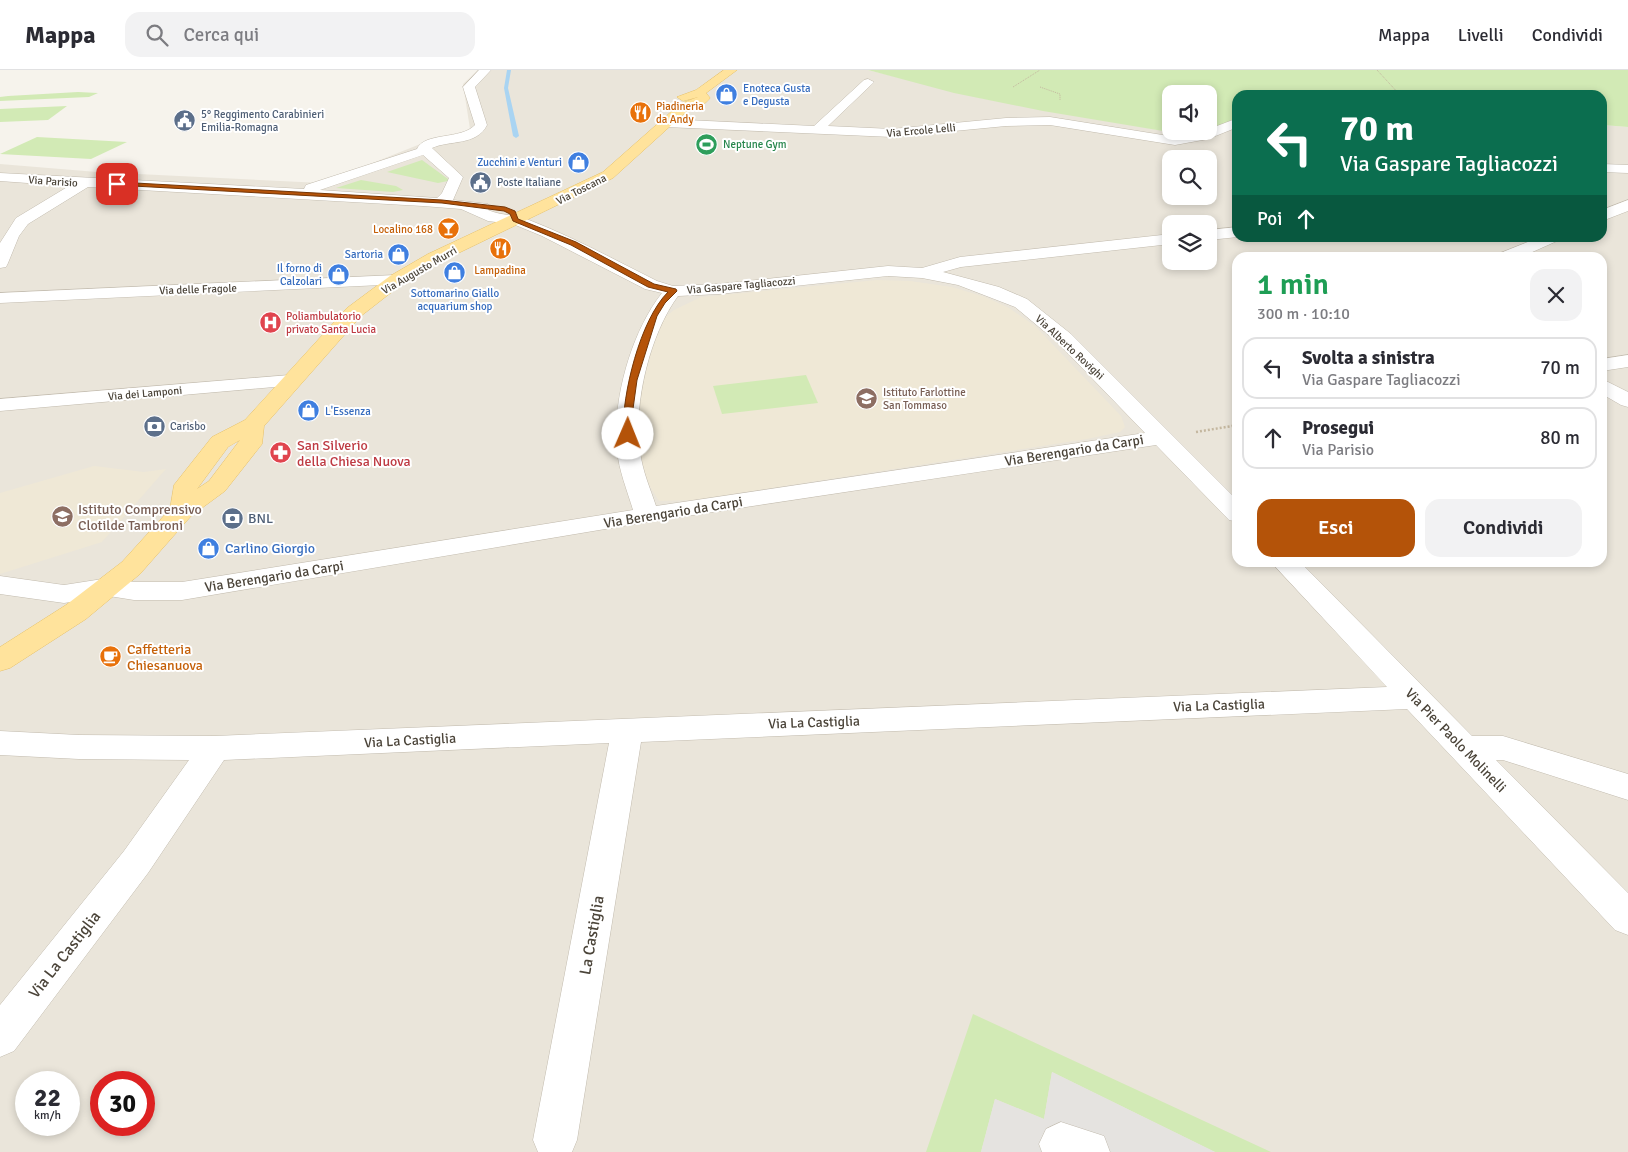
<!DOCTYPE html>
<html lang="it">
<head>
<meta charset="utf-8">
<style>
  body { margin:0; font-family:Signika,sans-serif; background:#f2f2f3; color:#2b2b33; height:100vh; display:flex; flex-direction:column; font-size:19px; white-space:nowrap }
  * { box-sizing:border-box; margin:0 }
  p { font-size:16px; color:#7c7c81 }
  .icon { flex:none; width:28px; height:28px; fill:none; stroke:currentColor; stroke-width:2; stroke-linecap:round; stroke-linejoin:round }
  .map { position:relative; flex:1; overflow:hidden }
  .drawer { position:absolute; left:1232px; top:182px; width:375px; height:315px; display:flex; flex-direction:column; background:#fff; border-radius:15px; box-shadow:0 2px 8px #0003 }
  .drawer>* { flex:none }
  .guide { position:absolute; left:1232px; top:20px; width:375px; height:152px; border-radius:15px; box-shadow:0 2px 8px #0003; background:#0b6e4f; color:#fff; overflow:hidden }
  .controls { position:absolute; left:1162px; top:15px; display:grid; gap:10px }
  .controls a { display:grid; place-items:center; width:55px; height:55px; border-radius:10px; background:#fff; box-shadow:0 2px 8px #0003; font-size:25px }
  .speed { position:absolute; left:15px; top:1001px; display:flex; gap:10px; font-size:25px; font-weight:700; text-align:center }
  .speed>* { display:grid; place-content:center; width:65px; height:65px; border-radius:50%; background:#fff; box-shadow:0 2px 8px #0003; line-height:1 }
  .speed small { font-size:12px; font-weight:400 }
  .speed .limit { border:8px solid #d22; background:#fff; color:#111 }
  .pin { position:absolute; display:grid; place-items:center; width:42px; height:42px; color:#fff; margin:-21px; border-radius:10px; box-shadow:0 2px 8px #0006 }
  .me { position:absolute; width:55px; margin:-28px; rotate:1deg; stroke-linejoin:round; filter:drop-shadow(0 0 4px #0008) }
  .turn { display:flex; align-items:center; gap:18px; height:105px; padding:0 25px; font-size:22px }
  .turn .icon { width:65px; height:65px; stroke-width:2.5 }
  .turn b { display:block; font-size:35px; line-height:42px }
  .then { display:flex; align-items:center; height:48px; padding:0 25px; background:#0003; gap:10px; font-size:19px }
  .round { display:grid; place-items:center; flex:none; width:52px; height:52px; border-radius:15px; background:#f2f2f3 }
  .summary { display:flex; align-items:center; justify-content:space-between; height:85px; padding:0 25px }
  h1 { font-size:30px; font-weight:600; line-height:38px; color:#1e9e55 }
  .primary-button { display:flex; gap:10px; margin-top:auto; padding:10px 25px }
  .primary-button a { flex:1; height:58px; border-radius:15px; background:#b45309; color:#fff; font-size:20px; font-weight:600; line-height:58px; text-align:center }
  .primary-button a+a { background:#f2f2f3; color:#2b2b33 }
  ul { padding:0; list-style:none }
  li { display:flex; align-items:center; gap:15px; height:62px; margin:0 10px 8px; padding:0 15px; border:2px solid #e1e1e2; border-radius:15px }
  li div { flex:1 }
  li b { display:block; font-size:19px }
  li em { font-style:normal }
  header { display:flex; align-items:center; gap:30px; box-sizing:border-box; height:70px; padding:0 25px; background:#fff; border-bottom:1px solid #e1e1e2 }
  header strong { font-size:24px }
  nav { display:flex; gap:28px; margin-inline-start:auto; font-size:18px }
  .search { width:350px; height:45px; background:#f2f2f3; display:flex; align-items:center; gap:12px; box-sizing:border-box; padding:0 18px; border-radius:15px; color:#7c7c81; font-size:19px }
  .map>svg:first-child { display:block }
</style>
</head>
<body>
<header>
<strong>Mappa</strong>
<div class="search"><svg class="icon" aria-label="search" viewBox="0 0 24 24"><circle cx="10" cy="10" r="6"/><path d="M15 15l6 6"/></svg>Cerca qui</div>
<nav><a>Mappa</a><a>Livelli</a><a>Condividi</a></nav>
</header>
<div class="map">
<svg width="1628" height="1082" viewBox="0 0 1628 1082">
  <rect width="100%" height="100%" fill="#f6f3ec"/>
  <!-- residential -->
  <path fill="#eae5da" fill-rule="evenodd" d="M478 0H868L981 28 1193 66 1237 54 1238 168H1602L1603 55 1628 57V1082H0V94L97 102 322 113 423 73 468 63 470 59 463 14ZM1171 89H1209V126H1171ZM1171 154H1209V191H1171ZM1238 188H1602V492H1238ZM26 1012H69V1055H26ZM101 1012H144V1055H101Z"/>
  <!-- education -->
  <g fill="#efe8d6">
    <path d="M877 210 910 211 952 217 985 227 1009 238 1035 256 1121 346 1125 357 1120 362 1087 369 694 430 659 431 628 381 650 259 674 240 701 227Z"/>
    <path d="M94 396 144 402 166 399 102 472 0 504V423Z"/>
  </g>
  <!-- green -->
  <g fill="#d2eab5" fill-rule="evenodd">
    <path d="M868 0H1628V57L1603 55 1602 25H1238L1237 54 1193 66 1043 41 954 23ZM1171 24H1209V61H1171Z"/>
    <path d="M78 22 98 23 89 27 0 31V27L8 26Z"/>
    <path d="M67 36 48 50 0 52V39Z"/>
    <path d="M37 67 127 72 91 89 0 84Z"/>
    <path d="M422 90 448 109V111L438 113 387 102Z"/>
    <path d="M361 110 396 116 403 120 393 122 336 118Z"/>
    <path d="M806 305 818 333 722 344 713 316Z"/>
    <path d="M973 944 1271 1082H1215L1052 1002 1044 1049 995 1029 981 1082H926Z"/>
  </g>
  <!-- parking -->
  <path fill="#e5e3e0" d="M1052 1002 1215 1082H981L995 1029 1044 1049Z"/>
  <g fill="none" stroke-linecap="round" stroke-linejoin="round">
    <!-- stream -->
    <path fill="#a9d4f2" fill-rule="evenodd" d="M507 0H511L508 18 519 66 516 68 513 66 504 18Z"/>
    <defs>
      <g id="minor">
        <path d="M479 0H491L475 17 487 55C477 76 449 70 432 78L463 107 453 130 488 134 491 137 488 140C501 146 516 144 529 150 573 167 615 190 657 211L673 216 719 214 888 196 922 198 960 187 1171 164V174L961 197 943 202 999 217 1027 229 1071 264 1238 431V452L1229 450 1156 375 647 452 182 530H134L109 526 64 533 0 524V506L64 515 109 508 134 512H182L633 440C627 420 619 401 617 380 612 331 631 262 662 223L645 219 542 166 513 154 488 151 461 139 423 136 88 117 28 154 19 166 8 193 6 197 0 198V173L16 148 69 116 0 111V103L304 119 306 115 417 79C424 62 461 70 475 55L463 17ZM423 85 449 108 442 123 437 128 320 120ZM888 206 922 208 958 215 1015 237 1057 272 1145 363 656 436C650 418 642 400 640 381 633 333 650 264 678 226L719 224Z"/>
        <path d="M868 9 874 12 872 14 828 56 892 59 1006 48 1050 47 1175 67 1209 61V59L1238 48V57L1208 69 1175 75 1050 55 1006 56 892 67 666 57 660 53 666 49 814 56 864 10Z"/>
        <path d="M1602 94 1628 95V103L1602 102Z"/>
        <path d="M1628 130V141L1602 151V140Z"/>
        <path d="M1238 157V167L1209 170V160Z"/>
        <path d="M1538 168H1559L1557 171 1519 188H1496L1498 184Z"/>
        <path d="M396 205 402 206 405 210 402 214 0 233V223Z"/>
        <path d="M1628 285V297L1602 301V289Z"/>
        <path d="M290 305 297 307 300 311 297 315 0 341V329Z"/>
        <path d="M1602 309 1628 322V337L1621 335 1602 324Z"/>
        <path d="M1271 492H1300L1472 666H1503L1628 704V730L1503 690H1496L1628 823V865L1615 860 1407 639 641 672 577 1070 572 1082H538L533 1070 609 673 224 690 148 803 14 981 0 987V935L124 781 189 690 79 689 0 685V661L79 665 215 666 1387 617Z"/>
        <path d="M1061 1052 1104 1066 1110 1082H1042L1039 1074 1046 1059Z"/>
      </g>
      <path id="major" d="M724 0H737L706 23 710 28C704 36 697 37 688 40L613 108 440 192 402 214 361 246 264 356 262 374 225 421 191 446 140 504 86 549 10 598 0 601V577L66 535 122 492 170 439 174 415 212 367 245 350 347 238 390 206 428 184 603 102 680 34 698 27 683 31 677 27 696 20ZM240 370 209 411 197 419 228 377Z"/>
    </defs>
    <!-- minor casing -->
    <use href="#minor" stroke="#c2bbae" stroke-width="1"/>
    <!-- major casing -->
    <use href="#major" stroke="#e6c16a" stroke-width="1"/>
    <!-- path-far1 -->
    <g stroke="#c4b79f" stroke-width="1" stroke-dasharray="1 1" stroke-linecap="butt">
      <path d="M1377 0 1400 25"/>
      <path d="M1013 17 1040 0"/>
      <path d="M1040 17 1060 24V30"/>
    </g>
    <!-- path -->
    <path stroke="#c4b79f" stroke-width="2.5" stroke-dasharray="2 2" stroke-linecap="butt" d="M1196 362 1238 355"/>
    <!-- minor -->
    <use href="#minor" fill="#fff" fill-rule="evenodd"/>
    <!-- major -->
    <use href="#major" fill="#ffe39c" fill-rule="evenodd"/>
  </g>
  <!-- route -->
  <path fill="#b45309" stroke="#753606" d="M117 112 442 130 505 137 515 141 518 149 576 172 654 214 676 219 677 221 665 233 657 246 637 310 632 346V364L628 366 623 364C622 324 640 250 668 222L648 217 571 175 513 151 510 144 504 141 442 133 115 115Z"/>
  <!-- icons -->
  <defs>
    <symbol id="shop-disc" viewBox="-11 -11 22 22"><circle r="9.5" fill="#3f7fe0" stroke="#fff"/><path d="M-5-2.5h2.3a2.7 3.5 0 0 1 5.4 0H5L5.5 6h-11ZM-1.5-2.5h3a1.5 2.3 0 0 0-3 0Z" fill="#fff"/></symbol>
    <symbol id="restaurant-disc" viewBox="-11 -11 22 22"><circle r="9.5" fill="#e8710a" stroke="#fff"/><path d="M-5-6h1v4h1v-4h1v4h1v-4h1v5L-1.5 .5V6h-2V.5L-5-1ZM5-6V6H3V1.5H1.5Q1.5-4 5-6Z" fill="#fff"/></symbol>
    <symbol id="civic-disc" viewBox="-11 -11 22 22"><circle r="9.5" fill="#5c6f8a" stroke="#fff"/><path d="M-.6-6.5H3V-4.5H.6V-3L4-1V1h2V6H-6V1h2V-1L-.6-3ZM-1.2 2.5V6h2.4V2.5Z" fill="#fff"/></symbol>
    <symbol id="stadium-disc" viewBox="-11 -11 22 22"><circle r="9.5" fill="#2e9e5b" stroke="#fff"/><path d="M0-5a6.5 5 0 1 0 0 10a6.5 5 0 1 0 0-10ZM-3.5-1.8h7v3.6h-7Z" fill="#fff"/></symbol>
    <symbol id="bar-disc" viewBox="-11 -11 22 22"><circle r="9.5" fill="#e8710a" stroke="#fff"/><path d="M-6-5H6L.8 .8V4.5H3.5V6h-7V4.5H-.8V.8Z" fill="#fff"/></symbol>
    <symbol id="hospital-disc" viewBox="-11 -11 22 22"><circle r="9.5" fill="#e0444e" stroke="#fff"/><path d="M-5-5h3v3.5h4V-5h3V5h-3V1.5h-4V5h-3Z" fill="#fff"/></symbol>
    <symbol id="school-disc" viewBox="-11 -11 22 22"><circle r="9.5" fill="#8d6e63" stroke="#fff"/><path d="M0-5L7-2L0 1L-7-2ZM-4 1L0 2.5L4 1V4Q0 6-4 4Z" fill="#fff"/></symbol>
    <symbol id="bank-disc" viewBox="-11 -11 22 22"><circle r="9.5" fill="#5c6f8a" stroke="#fff"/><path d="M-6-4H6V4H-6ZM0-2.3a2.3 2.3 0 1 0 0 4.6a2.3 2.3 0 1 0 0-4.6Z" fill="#fff"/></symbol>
    <symbol id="pharmacy-disc" viewBox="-11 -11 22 22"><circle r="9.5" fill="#e0444e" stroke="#fff"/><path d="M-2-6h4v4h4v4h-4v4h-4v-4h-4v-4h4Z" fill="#fff"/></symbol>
    <symbol id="cafe-disc" viewBox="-11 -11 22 22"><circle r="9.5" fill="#e8710a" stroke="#fff"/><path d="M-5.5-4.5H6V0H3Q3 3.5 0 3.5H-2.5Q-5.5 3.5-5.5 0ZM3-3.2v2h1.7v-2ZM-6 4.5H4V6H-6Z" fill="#fff"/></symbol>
  </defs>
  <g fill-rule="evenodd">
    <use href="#shop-disc" x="714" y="12" width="25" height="25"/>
    <use href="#restaurant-disc" x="628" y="30" width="25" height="25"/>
    <use href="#civic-disc" x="172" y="38" width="25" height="25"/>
    <use href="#stadium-disc" x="694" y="62" width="25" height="25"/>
    <use href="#shop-disc" x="566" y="80" width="25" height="25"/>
    <use href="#civic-disc" x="468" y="100" width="25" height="25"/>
    <use href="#bar-disc" x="436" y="146" width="25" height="25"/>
    <use href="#restaurant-disc" x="488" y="166" width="25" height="25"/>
    <use href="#shop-disc" x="386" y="172" width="25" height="25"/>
    <use href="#shop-disc" x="442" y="190" width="25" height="25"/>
    <use href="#shop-disc" x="326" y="192" width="25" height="25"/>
    <use href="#hospital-disc" x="258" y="240" width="25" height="25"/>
    <use href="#school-disc" x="854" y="316" width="25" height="25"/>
    <use href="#shop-disc" x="296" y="328" width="25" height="25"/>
    <use href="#bank-disc" x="142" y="344" width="25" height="25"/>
    <use href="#pharmacy-disc" x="268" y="370" width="25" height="25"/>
    <use href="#school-disc" x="50" y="434" width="25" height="25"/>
    <use href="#bank-disc" x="220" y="436" width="25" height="25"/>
    <use href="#shop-disc" x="196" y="466" width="25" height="25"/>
    <use href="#cafe-disc" x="98" y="574" width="25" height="25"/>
  </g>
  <g text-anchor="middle" stroke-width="4" stroke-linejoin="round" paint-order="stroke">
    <!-- far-shop labels -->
    <g font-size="11" fill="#366cbe" stroke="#fff" text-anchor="end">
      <text x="743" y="22" text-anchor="start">Enoteca Gusta<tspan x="743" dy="13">e Degusta</tspan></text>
      <text x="562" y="96">Zucchini e Venturi</text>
      <text x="383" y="188">Sartoria</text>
      <text x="322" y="202">Il forno di<tspan x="322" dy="13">Calzolari</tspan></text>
      <text x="455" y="227" text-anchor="middle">Sottomarino Giallo<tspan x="455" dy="13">acquarium shop</tspan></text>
      <text x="325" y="345" text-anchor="start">L'Essenza</text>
    </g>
    <!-- far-food labels -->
    <g font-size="11" fill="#c56008" stroke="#fff" text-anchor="start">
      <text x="656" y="40">Piadineria<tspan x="656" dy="13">da Andy</tspan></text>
      <text x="433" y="163" text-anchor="end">Localino 168</text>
      <text x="500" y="204" text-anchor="middle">Lampadina</text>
    </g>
    <!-- far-service labels -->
    <g font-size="11" fill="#4e5e75" stroke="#fff" text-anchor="start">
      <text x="201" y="48">5° Reggimento Carabinieri<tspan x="201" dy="13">Emilia-Romagna</tspan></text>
      <text x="497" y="116">Poste Italiane</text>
      <text x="170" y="360">Carisbo</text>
    </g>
    <!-- far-street labels -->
    <g font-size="11" fill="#4b4439" stroke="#fff">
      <text transform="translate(921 60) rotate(-5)" y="4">Via Ercole Lelli</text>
      <text transform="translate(53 111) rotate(4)" y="4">Via Parisio</text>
      <text transform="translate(581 119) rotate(-27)" y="4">Via Toscana</text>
      <text transform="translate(419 200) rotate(-30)" y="4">Via Augusto Murri</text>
      <text transform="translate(741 215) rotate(-5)" y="4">Via Gaspare Tagliacozzi</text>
      <text transform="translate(198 219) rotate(-2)" y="4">Via delle Fragole</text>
      <text transform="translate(1070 277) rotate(43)" y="4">Via Alberto Rovighi</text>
      <text transform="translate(145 323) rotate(-5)" y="4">Via dei Lamponi</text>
    </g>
    <!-- far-leisure labels -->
    <g font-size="11" fill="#27864d" stroke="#fff" text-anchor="start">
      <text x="723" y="78">Neptune Gym</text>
    </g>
    <!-- far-health labels -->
    <g font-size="11" fill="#be3a42" stroke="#fff" text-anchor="start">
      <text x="286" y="250">Poliambulatorio<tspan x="286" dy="13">privato Santa Lucia</tspan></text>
    </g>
    <!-- far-education labels -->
    <g font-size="11" fill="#785e54" stroke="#fff" text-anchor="start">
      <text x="883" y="326">Istituto Farlottine<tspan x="883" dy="13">San Tommaso</tspan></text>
    </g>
    <!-- health labels -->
    <g font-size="14" fill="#be3a42" stroke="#fff" text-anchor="start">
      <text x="297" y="380">San Silverio<tspan x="297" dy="16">della Chiesa Nuova</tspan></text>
    </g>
    <!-- street labels -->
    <g font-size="14" fill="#4b4439" stroke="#fff">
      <text transform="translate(1074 380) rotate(-9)" y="5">Via Berengario da Carpi</text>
      <text transform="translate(673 442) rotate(-9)" y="5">Via Berengario da Carpi</text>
      <text transform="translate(274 506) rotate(-9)" y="5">Via Berengario da Carpi</text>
      <text transform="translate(1219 635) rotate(-2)" y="5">Via La Castiglia</text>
      <text transform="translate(814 652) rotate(-2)" y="5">Via La Castiglia</text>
      <text transform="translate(410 670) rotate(-3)" y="5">Via La Castiglia</text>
      <text transform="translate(1456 670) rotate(46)" y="5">Via Pier Paolo Molinelli</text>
    </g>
    <!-- education labels -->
    <g font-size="14" fill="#785e54" stroke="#fff" text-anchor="start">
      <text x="78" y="444">Istituto Comprensivo<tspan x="78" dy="16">Clotilde Tambroni</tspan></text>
    </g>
    <!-- service labels -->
    <g font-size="14" fill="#4e5e75" stroke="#fff" text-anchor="start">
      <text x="248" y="453">BNL</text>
    </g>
    <!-- shop labels -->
    <g font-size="14" fill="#366cbe" stroke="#fff" text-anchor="start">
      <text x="225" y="483">Carlino Giorgio</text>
    </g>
    <!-- food labels -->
    <g font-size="14" fill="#c56008" stroke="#fff" text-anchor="start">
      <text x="127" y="584">Caffetteria<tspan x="127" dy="16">Chiesanuova</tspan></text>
    </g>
    <!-- near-street labels -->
    <g font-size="16" fill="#4b4439" stroke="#fff">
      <text transform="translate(591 865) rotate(-80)" y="6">La Castiglia</text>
      <text transform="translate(64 884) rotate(-52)" y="6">Via La Castiglia</text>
    </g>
  </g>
</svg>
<div class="controls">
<a><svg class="icon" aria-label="sound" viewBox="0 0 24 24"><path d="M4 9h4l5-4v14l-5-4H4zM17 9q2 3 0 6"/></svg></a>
<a><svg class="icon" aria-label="search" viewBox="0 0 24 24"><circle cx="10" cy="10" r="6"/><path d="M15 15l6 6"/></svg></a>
<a><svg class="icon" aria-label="layers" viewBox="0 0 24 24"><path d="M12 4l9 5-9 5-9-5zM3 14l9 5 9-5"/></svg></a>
</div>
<div class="speed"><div>22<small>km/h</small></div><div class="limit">30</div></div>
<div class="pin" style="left:117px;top:114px;background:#d93025"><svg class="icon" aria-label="arrive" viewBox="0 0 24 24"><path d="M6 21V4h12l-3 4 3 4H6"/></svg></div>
<svg class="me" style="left:628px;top:364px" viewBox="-20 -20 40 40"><circle r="19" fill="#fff"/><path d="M0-13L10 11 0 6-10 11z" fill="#b45309"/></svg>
<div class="guide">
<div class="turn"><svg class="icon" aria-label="left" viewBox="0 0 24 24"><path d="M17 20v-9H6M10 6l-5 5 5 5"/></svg><div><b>70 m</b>Via Gaspare Tagliacozzi</div></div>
<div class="then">Poi<svg class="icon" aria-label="ahead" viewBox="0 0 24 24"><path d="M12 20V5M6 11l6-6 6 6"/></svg></div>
</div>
<section class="drawer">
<div class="summary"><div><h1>1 min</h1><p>300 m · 10:10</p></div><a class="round"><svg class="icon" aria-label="close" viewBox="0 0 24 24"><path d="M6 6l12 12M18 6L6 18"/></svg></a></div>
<ul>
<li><svg class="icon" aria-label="left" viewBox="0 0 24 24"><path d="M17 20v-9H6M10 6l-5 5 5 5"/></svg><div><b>Svolta a sinistra</b><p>Via Gaspare Tagliacozzi</p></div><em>70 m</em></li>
<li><svg class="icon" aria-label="ahead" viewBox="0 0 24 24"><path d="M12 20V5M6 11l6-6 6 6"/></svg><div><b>Prosegui</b><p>Via Parisio</p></div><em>80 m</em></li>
</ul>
<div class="primary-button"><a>Esci</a><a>Condividi</a></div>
</section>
</div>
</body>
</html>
